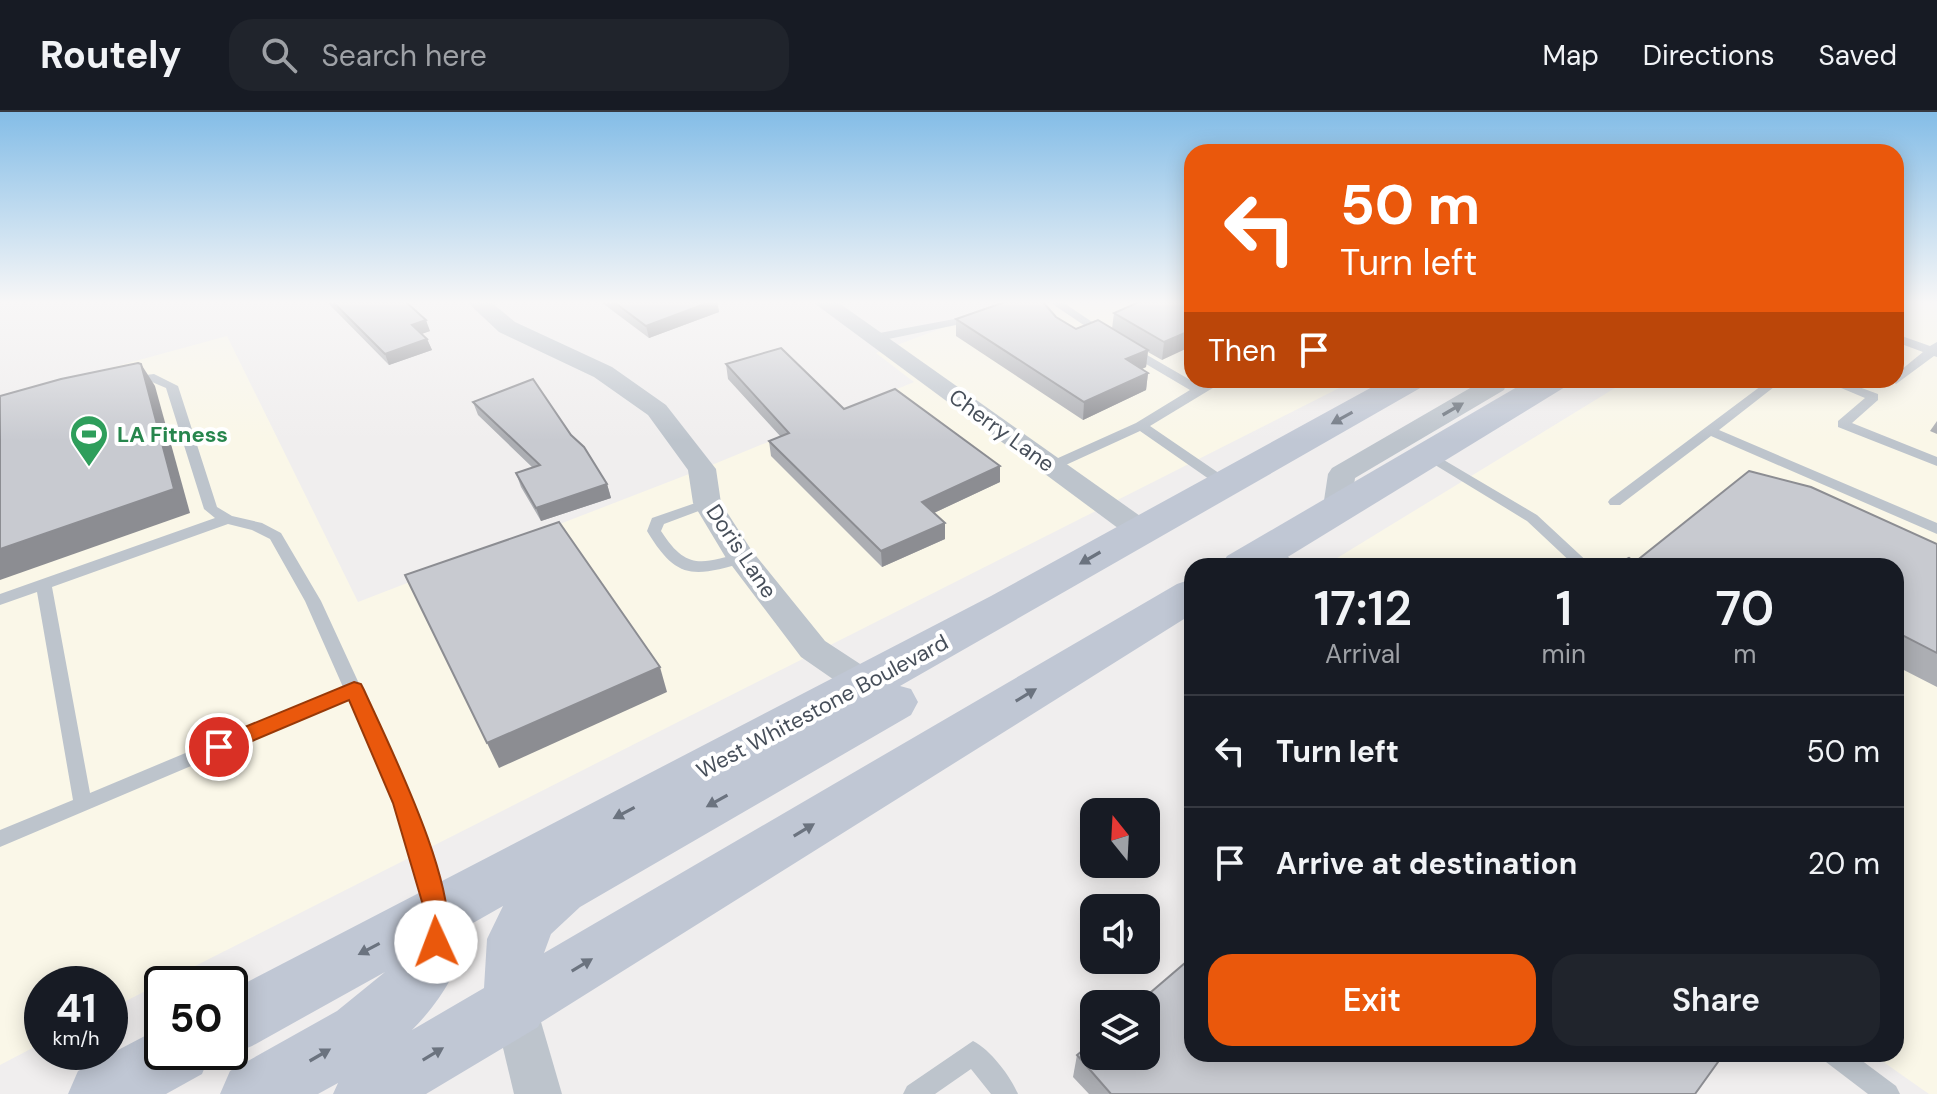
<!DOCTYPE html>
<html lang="en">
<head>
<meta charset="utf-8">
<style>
  body { margin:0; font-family:"DM Sans",sans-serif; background:#20242c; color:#f1f3f6; height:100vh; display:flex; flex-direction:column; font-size:30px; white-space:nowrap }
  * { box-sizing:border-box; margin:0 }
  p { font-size:26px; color:#9ea1a6 }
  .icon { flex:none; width:44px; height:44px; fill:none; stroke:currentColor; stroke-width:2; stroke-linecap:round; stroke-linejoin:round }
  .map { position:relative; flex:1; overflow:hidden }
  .drawer { position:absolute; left:1184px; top:446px; width:720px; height:504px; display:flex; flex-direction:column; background:#171b24; border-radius:24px; box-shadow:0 4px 20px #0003 }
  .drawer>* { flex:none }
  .hud { position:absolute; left:1184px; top:32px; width:720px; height:244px; border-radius:24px; box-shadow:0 4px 20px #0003; background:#ea580c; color:#fff; overflow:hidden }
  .needle { width:52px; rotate:342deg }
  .tools { position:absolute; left:1080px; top:686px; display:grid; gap:16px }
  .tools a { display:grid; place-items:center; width:80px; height:80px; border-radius:16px; background:#171b24; box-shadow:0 4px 20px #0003; font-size:40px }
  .speed { position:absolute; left:24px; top:854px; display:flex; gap:16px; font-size:40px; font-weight:700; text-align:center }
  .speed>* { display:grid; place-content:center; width:104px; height:104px; border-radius:50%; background:#171b24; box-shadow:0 4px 20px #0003; line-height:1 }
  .speed small { font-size:20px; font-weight:400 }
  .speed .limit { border:4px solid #111; border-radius:12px; background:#fff; color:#111 }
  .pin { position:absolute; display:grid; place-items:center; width:68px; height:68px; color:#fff; margin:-34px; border:4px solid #fff; border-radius:50%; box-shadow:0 2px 8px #0007 }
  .me { position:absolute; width:88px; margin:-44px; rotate:358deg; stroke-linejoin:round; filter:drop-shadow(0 0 6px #0008) }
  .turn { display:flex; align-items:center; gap:28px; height:168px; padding:0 24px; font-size:36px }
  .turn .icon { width:104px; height:104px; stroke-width:2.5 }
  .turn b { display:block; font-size:56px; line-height:68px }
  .then { display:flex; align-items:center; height:76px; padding:0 24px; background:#0003; gap:16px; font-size:30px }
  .eta { display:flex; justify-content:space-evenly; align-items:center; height:136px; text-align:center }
  .eta b { font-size:48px; font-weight:600; line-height:56px }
  .cta { display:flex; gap:16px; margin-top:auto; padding:16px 24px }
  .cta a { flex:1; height:92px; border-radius:24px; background:#ea580c; color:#fff; font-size:32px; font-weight:600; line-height:92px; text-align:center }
  .cta a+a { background:#20242c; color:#f1f3f6 }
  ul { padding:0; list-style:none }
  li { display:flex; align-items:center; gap:24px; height:112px; padding:0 24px; border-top:2px solid #363941 }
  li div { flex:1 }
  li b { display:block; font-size:30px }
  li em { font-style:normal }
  header { display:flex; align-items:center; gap:48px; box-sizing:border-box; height:112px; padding:0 40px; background:#171b24; border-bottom:2px solid #363941 }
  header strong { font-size:38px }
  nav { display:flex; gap:44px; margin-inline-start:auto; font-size:28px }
  .search { width:560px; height:72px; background:#20242c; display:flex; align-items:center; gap:20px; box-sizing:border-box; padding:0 28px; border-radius:24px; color:#9ea1a6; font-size:30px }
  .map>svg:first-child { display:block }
</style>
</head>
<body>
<header>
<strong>Routely</strong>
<div class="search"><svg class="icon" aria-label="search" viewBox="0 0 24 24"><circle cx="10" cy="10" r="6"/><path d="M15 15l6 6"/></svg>Search here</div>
<nav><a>Map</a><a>Directions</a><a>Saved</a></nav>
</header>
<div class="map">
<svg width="1937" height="982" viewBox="0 0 1937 982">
  <rect width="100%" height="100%" fill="#f0eeee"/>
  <!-- commercial -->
  <g fill="#faf7e8">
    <path d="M1008 191H1192V268H1355L110 897V872H42V931L0 953V286L227 224 358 490 702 357 914 270 876 241Z"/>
    <path d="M1896 191H1937V982H1929L1872 942H1896V454H1324L1628 268H1896Z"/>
  </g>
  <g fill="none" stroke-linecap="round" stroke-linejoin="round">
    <!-- service -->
    <g fill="#bdc4cc" fill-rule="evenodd">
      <path d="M1051 191H1064L1110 222 1100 224Z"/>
      <path d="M976 203 980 204V208L874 230 868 226 874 222Z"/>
      <path d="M1896 222 1930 234 1937 230V245L1934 244 1896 272 1890 268H1896V262L1923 240 1896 230Z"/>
      <path d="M1128 232 1199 273 1210 268H1226L1150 314 1229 368 1231 371 1229 374H1219L1140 319 1057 357H1047L1045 354 1047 351 1136 311 1190 278 1124 239 1122 236Z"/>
      <path d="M154 262 178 274 217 395 232 404 262 411 281 421 321 489 414 691 445 795 442 802 435 804 428 802 425 795 394 691 349 587 0 735V718L73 688 37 480 0 493V482L215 406 204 397 166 276 152 270 130 273 124 269 130 265ZM228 412 252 418 270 427 305 489 343 575 90 681 52 475Z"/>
      <path d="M1769 268H1783L1719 318 1937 411V422L1711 324 1620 393H1610L1608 390 1610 387Z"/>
      <path d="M1822 268H1840L1878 282V288L1852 311 1937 345V354L1838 315V309L1865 286Z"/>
      <path d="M1427 338 1537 403 1592 454H1575L1527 409 1422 345V339Z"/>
      <path d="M707 387 712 388 714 391 712 394 664 412 661 419C686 458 701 452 741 441L749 446 746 450C694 465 677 469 647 419L652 406Z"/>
      <path d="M1271 433 1301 454H1283L1263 438Z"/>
      <path d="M973 929C990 937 1011 965 1018 982H991L971 957 935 982H903L907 974Z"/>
      <path d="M1822 942H1853L1896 974 1900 982H1868L1826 950Z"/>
    </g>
    <!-- minor -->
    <g fill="#bdc4cc" fill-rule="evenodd">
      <path d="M468 191H492L515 210 612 255 666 293 716 357 721 391 752 439 825 529 877 563 882 572 877 581 865 585 853 581 801 545 726 446 693 391 688 358 648 303 594 265 499 220Z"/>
      <path d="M814 191H839L1150 411 1155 418 1150 425 1140 427 1130 425Z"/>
      <path d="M1484 268H1508L1504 278 1355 366 1351 395 1347 401 1337 404 1327 401 1323 395 1328 362 1332 356Z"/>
      <path d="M516 872 532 879 562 982H514L493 894 500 879Z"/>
    </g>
    <!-- secondary -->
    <g fill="#c0c7d4" fill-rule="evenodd">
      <path d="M1385 268H1427L1422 275 900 574 911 577 918 590 911 603 580 795 551 822 544 841 1177 472 1192 467V502L540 911 538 915 426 982H333L338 971 318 982H220L230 959 337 899 385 860 252 934 230 943 224 940H230V879L991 484ZM503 794 487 827 484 876 412 918C438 892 465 853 466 815Z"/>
      <path d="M1529 268H1570L1565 275 1273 454H1221L1227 444Z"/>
      <path d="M162 915V940H211L202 962 166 982H68L78 959Z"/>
    </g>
  </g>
  <!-- wall -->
  <g fill="#acaeb3">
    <path d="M327 190H406L430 219 421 222 427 227 432 238 389 253Z"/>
    <path d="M601 190H717L719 200 649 226Z"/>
    <path d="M1192 190 1162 248 1148 240 1146 255 1142 257 1148 261 1146 278 1083 308 956 224V207L1056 205 1076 217H1112L1114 201Z"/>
    <path d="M726 252 844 297 1000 370 934 401 945 427 882 455 771 344 769 329 781 325 728 267Z"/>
    <path d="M473 290 571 323 607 372 611 386 541 409 521 375 516 361 533 356 478 303Z"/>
    <path d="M1937 309V322L1930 319Z"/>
    <path d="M1937 432V575L1896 554V454L1635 450Z"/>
    <path d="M1077 943 1375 944 1695 982H1089L1073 965Z"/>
  </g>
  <!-- shaded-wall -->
  <g fill="#8c8d92">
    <path d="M710 190H717L719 200 649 226 646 214Z"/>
    <path d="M426 208 430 219 416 224 412 213Z"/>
    <path d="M1192 218V234L1162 248 1164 230Z"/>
    <path d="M427 227 432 238 389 253 385 242Z"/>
    <path d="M1148 238 1146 255 1124 265 1126 247Z"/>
    <path d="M141 252 155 274 190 401 0 468V437Z"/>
    <path d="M1148 261 1146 278 1083 308 1084 290Z"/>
    <path d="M1000 354V370L923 406 922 390Z"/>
    <path d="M607 372 611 386 541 409 536 396Z"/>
    <path d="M945 411V427L882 455 881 439Z"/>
    <path d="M660 555 667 580 499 656 487 631Z"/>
  </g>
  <!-- building -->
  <g fill="#c8cad0" stroke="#8c8d92" stroke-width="2">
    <path d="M333 190H406L426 208 412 213 427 227 385 242Z"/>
    <path d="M614 190H710L646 214Z"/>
    <path d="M1005 190H1043L1056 205 1076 217 1098 208 1148 238 1126 247 1148 261 1084 290 956 207Z"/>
    <path d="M1139 190H1192V218L1164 230 1114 201Z"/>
    <path d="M781 236 844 297 895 277 1000 354 922 390 945 411 881 439 769 329 789 321 726 252Z"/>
    <path d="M138 251 141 252 174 377 0 437V284L61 267Z"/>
    <path d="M533 267 571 323 584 335 607 372 536 396 516 361 540 353 473 290Z"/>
    <path d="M1749 359 1811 375 1937 432V541L1896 520V454H1612L1629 446 1635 450Z"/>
    <path d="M559 410 660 555 487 631 405 463Z"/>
    <path d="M1192 845V942H1373L1375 944 1377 942H1707L1718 950 1695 982H1111L1077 943 1094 929V944H1146V892H1137Z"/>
  </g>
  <!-- one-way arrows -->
  <defs><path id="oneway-solid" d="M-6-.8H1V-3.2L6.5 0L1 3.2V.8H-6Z" transform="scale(2)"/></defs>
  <use fill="#6a727c" href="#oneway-solid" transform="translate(1453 297) rotate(-30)"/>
  <g fill="#6b737f">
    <use href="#oneway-solid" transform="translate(1342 306) rotate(151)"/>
    <use href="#oneway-solid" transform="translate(1090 446) rotate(150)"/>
    <use href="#oneway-solid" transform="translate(1026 583) rotate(-31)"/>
    <use href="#oneway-solid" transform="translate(717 689) rotate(151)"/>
    <use href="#oneway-solid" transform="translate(624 701) rotate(152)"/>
    <use href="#oneway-solid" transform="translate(804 718) rotate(-31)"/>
    <use href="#oneway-solid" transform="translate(369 837) rotate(152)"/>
    <use href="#oneway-solid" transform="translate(582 853) rotate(-31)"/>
    <use href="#oneway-solid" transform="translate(433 942) rotate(-31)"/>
    <use href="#oneway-solid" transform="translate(320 943) rotate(-30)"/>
  </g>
  <!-- sky -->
  <linearGradient id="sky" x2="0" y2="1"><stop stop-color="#84bde7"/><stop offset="0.58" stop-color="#f8f7f7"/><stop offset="1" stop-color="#f8f7f7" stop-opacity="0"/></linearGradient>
  <rect width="1937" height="328" fill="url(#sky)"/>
  <!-- route -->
  <path fill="#ea580c" stroke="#983908" stroke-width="2" d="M354 570 361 572 364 578C387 629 467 788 444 838L436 841 427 838 423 830 425 800 393 691 349 588 226 640H211L208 635 211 629Z"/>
  <!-- icons -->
  <defs>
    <symbol id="stadium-pin" viewBox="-11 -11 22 30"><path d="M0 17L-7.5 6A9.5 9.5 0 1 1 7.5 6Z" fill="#2e9e5b" stroke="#fff"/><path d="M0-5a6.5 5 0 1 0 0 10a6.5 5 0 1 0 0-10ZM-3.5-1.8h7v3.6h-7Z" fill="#fff"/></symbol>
  </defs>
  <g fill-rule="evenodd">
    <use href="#stadium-pin" x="67" y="300" width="44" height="60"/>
  </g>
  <g text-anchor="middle" stroke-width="8" stroke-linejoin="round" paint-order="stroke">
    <!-- street labels -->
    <g font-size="22" fill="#474f5a" stroke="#fff">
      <text transform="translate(1002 318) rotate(36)" y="8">Cherry Lane</text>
      <text transform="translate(742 439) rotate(56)" y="8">Doris Lane</text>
      <text transform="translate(822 594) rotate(-28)" y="8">West Whitestone Boulevard</text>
    </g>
    <!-- leisure labels -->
    <g font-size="22" font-weight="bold" fill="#27864d" stroke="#fff" text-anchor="start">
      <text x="117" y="330">LA Fitness</text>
    </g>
  </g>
</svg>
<div class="tools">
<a><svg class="needle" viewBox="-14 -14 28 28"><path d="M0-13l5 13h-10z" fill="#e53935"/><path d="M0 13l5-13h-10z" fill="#9ea1a6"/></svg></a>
<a><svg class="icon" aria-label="sound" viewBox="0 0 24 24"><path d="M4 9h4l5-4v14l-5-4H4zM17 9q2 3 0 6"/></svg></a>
<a><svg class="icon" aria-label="layers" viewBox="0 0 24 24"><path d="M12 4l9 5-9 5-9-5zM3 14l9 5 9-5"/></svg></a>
</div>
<div class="speed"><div>41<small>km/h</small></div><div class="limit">50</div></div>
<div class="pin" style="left:219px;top:635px;background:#d93025"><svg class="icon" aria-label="arrive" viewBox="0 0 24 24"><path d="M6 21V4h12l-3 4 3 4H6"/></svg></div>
<svg class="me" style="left:436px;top:830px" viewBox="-20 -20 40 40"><circle r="19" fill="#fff"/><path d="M0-13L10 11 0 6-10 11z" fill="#ea580c"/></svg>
<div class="hud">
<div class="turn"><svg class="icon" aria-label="left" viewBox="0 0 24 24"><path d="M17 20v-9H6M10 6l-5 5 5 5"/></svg><div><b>50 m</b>Turn left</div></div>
<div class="then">Then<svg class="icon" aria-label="arrive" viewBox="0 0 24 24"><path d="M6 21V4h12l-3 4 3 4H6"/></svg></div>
</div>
<section class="drawer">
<div class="eta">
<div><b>17:12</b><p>Arrival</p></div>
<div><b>1</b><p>min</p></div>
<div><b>70</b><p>m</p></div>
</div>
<ul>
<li><svg class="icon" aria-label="left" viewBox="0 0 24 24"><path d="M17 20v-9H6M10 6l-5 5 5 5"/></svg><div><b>Turn left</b></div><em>50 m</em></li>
<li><svg class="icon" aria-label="arrive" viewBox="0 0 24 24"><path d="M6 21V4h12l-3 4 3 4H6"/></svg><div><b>Arrive at destination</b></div><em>20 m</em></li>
</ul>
<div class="cta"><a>Exit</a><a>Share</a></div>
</section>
</div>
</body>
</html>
